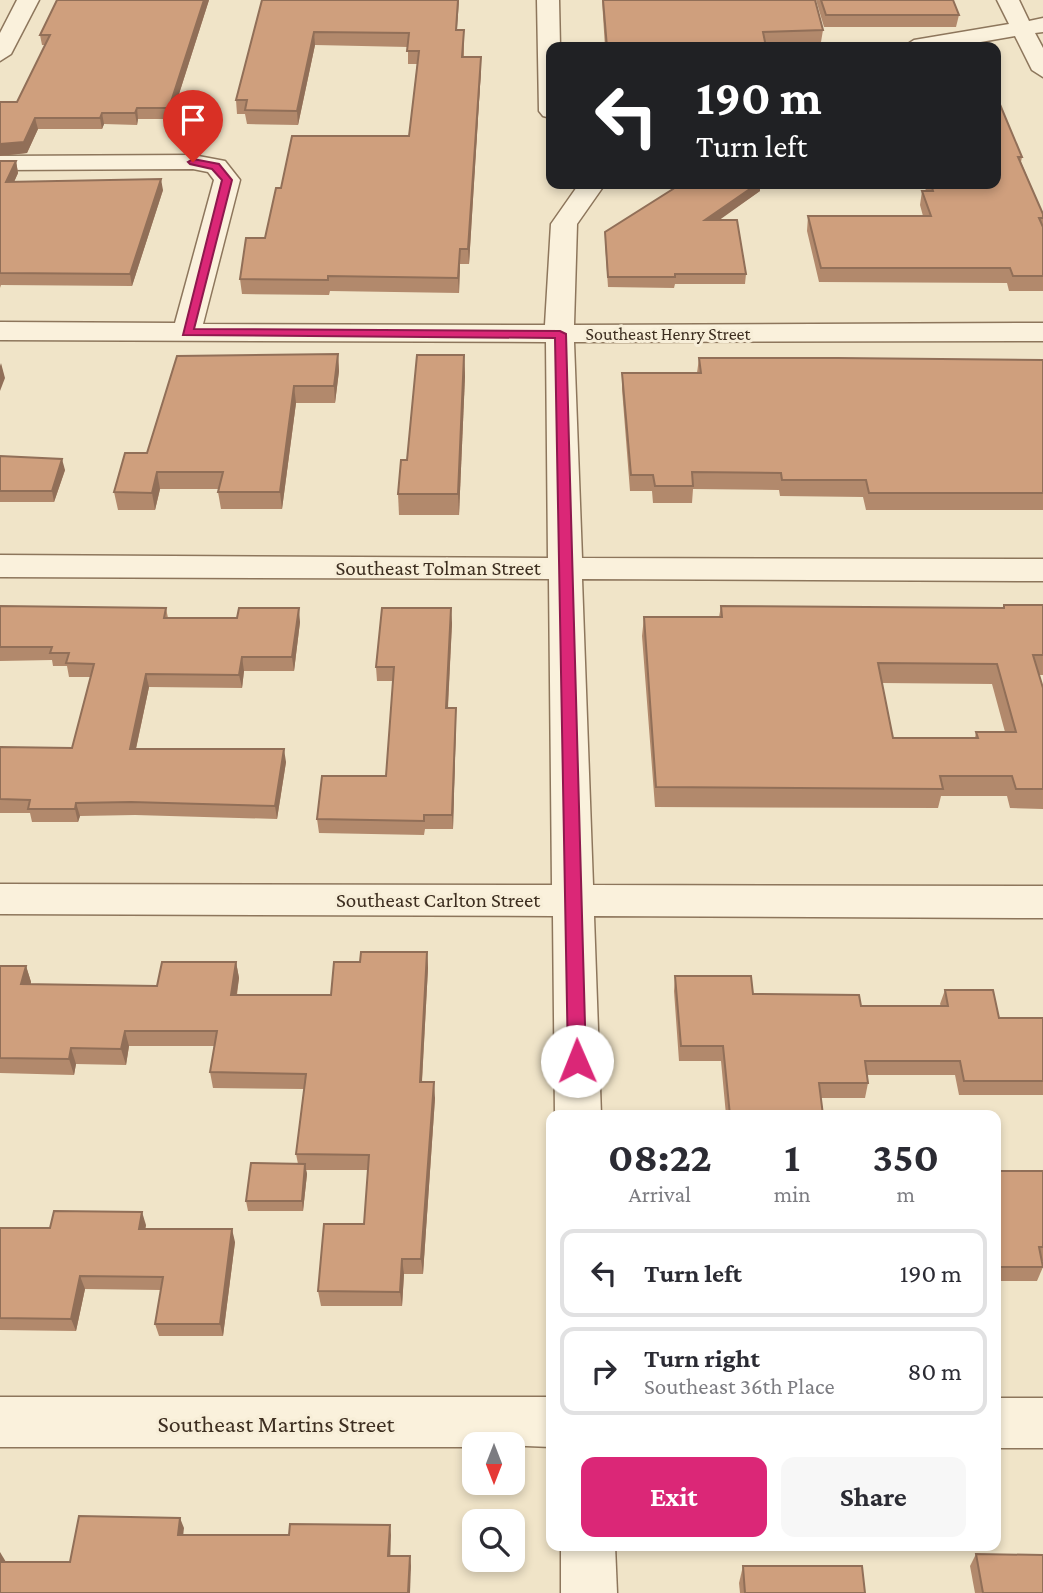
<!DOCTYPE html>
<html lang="en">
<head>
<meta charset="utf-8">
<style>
  body { margin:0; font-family:"Crimson Pro",serif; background:#f7f7f7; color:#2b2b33; height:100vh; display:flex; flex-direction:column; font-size:26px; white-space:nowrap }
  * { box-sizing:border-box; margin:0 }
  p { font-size:23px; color:#7c7c81 }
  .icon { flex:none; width:38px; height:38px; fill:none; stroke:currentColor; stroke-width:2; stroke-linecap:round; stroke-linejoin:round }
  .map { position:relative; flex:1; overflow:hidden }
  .details { position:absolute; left:546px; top:1110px; width:455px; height:441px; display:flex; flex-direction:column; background:#fff; border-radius:14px; box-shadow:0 4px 10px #0003 }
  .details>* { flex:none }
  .top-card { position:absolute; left:546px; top:42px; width:455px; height:147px; border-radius:14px; box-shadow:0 4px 10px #0003; background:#202124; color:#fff; overflow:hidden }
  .needle { width:46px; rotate:180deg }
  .controls { position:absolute; left:462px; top:1432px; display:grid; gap:14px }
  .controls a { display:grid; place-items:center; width:63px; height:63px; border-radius:14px; background:#fff; box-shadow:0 4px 10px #0003; font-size:35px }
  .pin { position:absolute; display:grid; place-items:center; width:60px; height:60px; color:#fff; margin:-72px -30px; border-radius:50% 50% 50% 0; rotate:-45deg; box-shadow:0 0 7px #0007 }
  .pin .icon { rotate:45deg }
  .me { position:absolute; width:77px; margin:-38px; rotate:359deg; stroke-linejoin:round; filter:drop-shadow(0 0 5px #0008) }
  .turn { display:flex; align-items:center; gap:24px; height:147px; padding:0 35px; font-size:32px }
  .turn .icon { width:91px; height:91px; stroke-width:2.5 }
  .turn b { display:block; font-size:49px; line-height:60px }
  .eta { display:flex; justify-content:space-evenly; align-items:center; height:119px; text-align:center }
  .eta b { font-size:42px; font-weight:700; line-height:49px }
  .cta { display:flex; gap:14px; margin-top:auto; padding:14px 35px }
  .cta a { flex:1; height:80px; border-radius:14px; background:#db2777; color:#fff; font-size:28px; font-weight:700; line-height:80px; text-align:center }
  .cta a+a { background:#f7f7f7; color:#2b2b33 }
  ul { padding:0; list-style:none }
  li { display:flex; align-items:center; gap:21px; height:88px; margin:0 14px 10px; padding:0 21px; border:4px solid #e1e1e2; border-radius:14px }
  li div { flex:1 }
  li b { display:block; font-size:26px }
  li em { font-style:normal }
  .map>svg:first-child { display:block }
</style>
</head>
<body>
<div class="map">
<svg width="1043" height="1593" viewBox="0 0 1043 1593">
  <rect width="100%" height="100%" fill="#f0e4c8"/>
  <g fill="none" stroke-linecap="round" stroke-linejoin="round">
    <defs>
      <g id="street">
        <path d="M17 0H39L11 54 0 61V33Z"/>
        <path d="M537 0H559L560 47H551V118L543 116 539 111Z"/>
        <path d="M997 0H1019L1029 21 1043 18V32L1035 33 1043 48V77L1032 70 1015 36 952 47H903L914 40 1009 24Z"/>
        <path d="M193 155 225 161 240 180 203 324 545 325 551 224 579 184H605L577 224 574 325 1043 323V341L574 342 582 558 1043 559V581L582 579 593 885 1043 886V918L594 916 601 1115H555L553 916 0 914V884L552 885 549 579 0 577V555L548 558 546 342 0 340V322L175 323 214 180 208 172 193 169 0 170V156Z"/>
        <path d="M0 1397H551V1447L474 1444V1447H0Z"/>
        <rect x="996" y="1398" width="47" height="50"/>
        <path d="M561 1545H615L617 1593H561Z"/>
      </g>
    </defs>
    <!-- street casing -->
    <use href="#street" stroke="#8d765c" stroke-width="3"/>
    <!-- street -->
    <use href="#street" fill="#faf1dc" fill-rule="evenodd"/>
  </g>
  <!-- wall -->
  <g fill="#b2896c" fill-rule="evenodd">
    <path d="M209 0 171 119H138L137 125 104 124 102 129H38L27 153 0 156V102H17L45 45H42L40 35Z"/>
    <path d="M262 0 457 30H464V57H481V70L469 264H460L459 293 330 291 329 295 242 294 240 279 265 238 281 188 409 136 417 64H408V47L315 45 298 125 247 124 245 114H237L236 100Z"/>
    <path d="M602 0H815L823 30 821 42 765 45 766 47H605Z"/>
    <path d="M816 0H953L959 15 956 27H824Z"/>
    <path d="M996 95 1022 157 1021 162 1043 214V291H1009L1007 283 819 282 807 231 808 216H923L920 205 922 191H926L924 184H996Z"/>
    <path d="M0 161H16L18 173 14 182 163 190 132 286 1 285 0 288Z"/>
    <path d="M681 184H760V191L718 220 746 274 745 284H675L674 288 608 287 605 242V232Z"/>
    <path d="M338 354 339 371 335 403H296L282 509H221L218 492 219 489H160L155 510H118L114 492 147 453Z"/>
    <path d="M464 355 465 376 459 515H399L398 494 407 460Z"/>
    <path d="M699 358 1043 360V510H866L863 497 780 496 779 490 693 489 692 503H653L652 491H630L622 389V373H697Z"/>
    <path d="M0 456 65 470 54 502H0Z"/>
    <path d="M1004 605H1043V675H1039L1043 688V809L1010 808 1007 796H941L938 808 655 807 642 636 644 617H719L721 606 1003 608ZM882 683 992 684 1005 732H976L975 738H893Z"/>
    <path d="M0 606 166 608 168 618 300 622 294 671H244L242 688 149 687 136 749 286 762 277 819 135 815 80 816 78 822H32L30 813H0V747L72 748 91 677H69L67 666H53L52 660 0 661Z"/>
    <path d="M452 623 448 708H456V722L453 829H425L424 835 319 833 317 819 386 776 393 681H377L376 667Z"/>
    <path d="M427 952 428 968 422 1082 435 1098 423 1274H404L402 1306H321L318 1291 364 1224 368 1170H306L307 1174 303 1211H248L246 1201 298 1164 296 1154 304 1089 213 1088 210 1072 214 1046H129L126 1065 76 1064 74 1075 0 1073V966H26L31 982V985L157 986 236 962 239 978 237 995H331L360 962Z"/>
    <path d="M675 976 753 994 861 1006H941L940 1004 945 990 999 1018H1043V1095H959L955 1075H867L868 1083 865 1098H821L823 1115H726L721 1061H679L674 991Z"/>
    <path d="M996 1171H1043V1261H1042L1043 1267 1037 1281H996Z"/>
    <path d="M146 1225 145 1229 235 1242 223 1336H159L155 1324 161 1290 85 1289 76 1331 0 1330V1228H50Z"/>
    <path d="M976 1554 1043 1593H975L970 1566Z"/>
    <path d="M743 1566 865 1593H740L739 1583Z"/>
  </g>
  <!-- shaded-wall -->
  <g fill="#916f58">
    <path d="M204 0H209L171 119 169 108Z"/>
    <path d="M458 0H459L456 43V30Z"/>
    <path d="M314 32 315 45 298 125 297 111Z"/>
    <path d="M481 57V70L469 264 468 249Z"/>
    <path d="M137 108 138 119 137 125 135 113Z"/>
    <path d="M102 113 104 124 102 129 100 118Z"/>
    <path d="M35 118 38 129 27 153 0 156V144Z"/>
    <path d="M16 161 18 173 9 193 6 182Z"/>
    <path d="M161 179 163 190 132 286 130 274Z"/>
    <path d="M757 184H760V191L704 231 705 220Z"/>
    <path d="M460 249V264L459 293 458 278Z"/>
    <path d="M338 354 339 371 335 403 334 386Z"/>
    <path d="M464 355 465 376 459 515 458 494Z"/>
    <path d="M1 363 5 378 0 391V366Z"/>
    <path d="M294 386 296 403 282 509 280 492Z"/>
    <path d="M62 459 65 470 54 502 52 491Z"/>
    <path d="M157 472 160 489 155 510 152 493Z"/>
    <path d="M299 608 300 622 294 671 292 657Z"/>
    <path d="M451 608 452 623 447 722 446 708Z"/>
    <path d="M242 657 244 671 242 688 239 675Z"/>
    <path d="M146 674 149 687 133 762 130 749Z"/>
    <path d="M456 708V722L453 829 452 815Z"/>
    <path d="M284 749 286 762 277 819 275 806Z"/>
    <path d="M76 803 80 816 78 822 75 809Z"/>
    <path d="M427 952 428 968 421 1097 420 1082Z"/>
    <path d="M236 962 239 978 234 1011 231 995Z"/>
    <path d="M26 966 31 982 27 1000 21 984Z"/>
    <path d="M125 1031 129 1046 126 1065 121 1049Z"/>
    <path d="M71 1048 76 1064 74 1075 69 1059Z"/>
    <path d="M434 1082 435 1098 423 1274 421 1259Z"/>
    <path d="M305 1164 307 1174 303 1211 302 1201Z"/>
    <path d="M142 1212 146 1225 143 1242 139 1229Z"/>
    <path d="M232 1229 235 1242 223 1336 220 1324Z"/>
    <path d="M402 1259 404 1274 402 1306 400 1292Z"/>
    <path d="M80 1276 85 1289 76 1331 71 1319Z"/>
    <path d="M180 1518 184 1528 182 1545 178 1535Z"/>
    <path d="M390 1525 391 1535 390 1566 388 1556Z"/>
    <path d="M0 1552 6 1562 4 1572 0 1566Z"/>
    <path d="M410 1556 411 1566 410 1593H408Z"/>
  </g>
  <!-- building -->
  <g fill="#cf9f7d" stroke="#916f58" stroke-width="2" fill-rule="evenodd">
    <path d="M57 0H204L169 108H137L135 113H102L100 118H35L24 142 0 144V102H17L50 35H40Z"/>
    <path d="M262 0H458L456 30H464L462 57H481L468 249H460L458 278 328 276V280L240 279 246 238H265L276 188H281L292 136H409L419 51H407L409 33 314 32 297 111 245 110 247 100H236Z"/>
    <path d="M603 0H815L823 30 763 32 766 47H607Z"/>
    <path d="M821 0H953L959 15H826Z"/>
    <path d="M996 95 1022 157H1018L1043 214V218H1039L1043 227V276H1013L1010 268H821L808 216H931L922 191H933L931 184H996Z"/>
    <path d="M0 161H16L6 182 161 179 130 274 0 273Z"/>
    <path d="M681 184H757L705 220H737L746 274H675V277H608L605 232Z"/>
    <path d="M338 354 334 386H294L280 492H218L223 472H157L152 493 114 492 125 453H147L177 356Z"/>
    <path d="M417 355H464L458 494H398L401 460H407Z"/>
    <path d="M699 358H838L1043 360V493H869L866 480H782L781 473 692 472 693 486H655L653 475H631L622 373H701Z"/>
    <path d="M0 456 62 459 52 491H0Z"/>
    <path d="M1004 605H1043V655H1033L1043 688V789H1016L1012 776H940L943 789 656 787 644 617H722L721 606 1004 608ZM878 663 997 664 1016 732H976L978 738H893Z"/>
    <path d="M0 606 166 608 164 618H237L239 608H299L292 657H242L239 675 146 674 130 749H284L275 806 131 802 76 803 75 809H28L30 800 0 799V747L72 748 94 664 66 663 69 653H50L52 647H0Z"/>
    <path d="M382 608H451L446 708H456L452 815H424V821L317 819 322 776H386L394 667H376Z"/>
    <path d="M361 952H427L420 1082H434L421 1259H402L400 1292 318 1291 324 1224H364L369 1155 296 1154 306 1074 210 1072 217 1031H125L121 1049 71 1048 69 1059 0 1058V966H26L21 984 157 986 162 962H236L231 995H331L334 962H360Z"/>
    <path d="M675 976H751L753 994 859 995 861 1006H948L945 990H993L999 1018H1043V1081H964L960 1061H865L868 1083H819L823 1115H730L723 1046H681Z"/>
    <path d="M251 1163 305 1164 302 1201H246Z"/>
    <path d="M996 1171H1043V1247H1039L1043 1267H996Z"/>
    <path d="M54 1211 142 1212 139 1229H232L220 1324H155L163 1277 80 1276 71 1319 0 1318V1228H50Z"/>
    <path d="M79 1516 180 1518 178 1535H289L290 1524 390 1525 388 1556H410L408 1593H0V1562H70Z"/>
    <path d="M976 1554 1043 1555V1593H983Z"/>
    <path d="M743 1566H862L865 1593H745Z"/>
  </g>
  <!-- route -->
  <path fill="#db2777" stroke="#8e194d" stroke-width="2" d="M193 159 219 164 232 180 194 329 560 331 566 334 586 1061 583 1066H570L568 1061 555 338 183 335 222 180 212 169 190 164 188 162Z"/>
  <g text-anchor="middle" stroke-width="6" stroke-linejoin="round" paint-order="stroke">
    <!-- far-street labels -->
    <g font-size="18" fill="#3d2e20" stroke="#f7eed8">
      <text x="668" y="340">Southeast Henry Street</text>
    </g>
    <!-- street labels -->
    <g font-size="21" fill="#3d2e20" stroke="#f7eed8">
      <text x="438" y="575">Southeast Tolman Street</text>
      <text x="438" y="907">Southeast Carlton Street</text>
    </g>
    <!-- near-street labels -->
    <g font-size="24" fill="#3d2e20" stroke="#f7eed8">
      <text x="276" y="1432">Southeast Martins Street</text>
    </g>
  </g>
</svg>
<div class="controls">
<a><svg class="needle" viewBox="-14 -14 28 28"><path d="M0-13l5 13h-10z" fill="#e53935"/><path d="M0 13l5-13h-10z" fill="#7c7c81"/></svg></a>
<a><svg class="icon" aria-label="search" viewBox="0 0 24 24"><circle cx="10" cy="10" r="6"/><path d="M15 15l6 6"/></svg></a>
</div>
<div class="pin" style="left:193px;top:162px;background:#d93025"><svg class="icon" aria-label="arrive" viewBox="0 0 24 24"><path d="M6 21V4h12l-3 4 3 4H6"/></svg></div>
<svg class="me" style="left:577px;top:1061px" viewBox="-20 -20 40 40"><circle r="19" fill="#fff"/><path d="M0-13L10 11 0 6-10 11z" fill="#db2777"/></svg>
<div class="top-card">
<div class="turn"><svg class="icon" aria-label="left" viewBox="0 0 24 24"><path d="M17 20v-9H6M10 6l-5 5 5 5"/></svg><div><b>190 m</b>Turn left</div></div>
</div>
<section class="details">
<div class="eta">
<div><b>08:22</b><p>Arrival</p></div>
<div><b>1</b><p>min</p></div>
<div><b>350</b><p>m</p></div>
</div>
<ul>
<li><svg class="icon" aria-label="left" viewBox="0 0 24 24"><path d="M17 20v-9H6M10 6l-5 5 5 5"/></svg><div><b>Turn left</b></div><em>190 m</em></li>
<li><svg class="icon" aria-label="right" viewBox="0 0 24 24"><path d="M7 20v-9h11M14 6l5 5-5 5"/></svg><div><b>Turn right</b><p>Southeast 36th Place</p></div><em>80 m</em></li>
</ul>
<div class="cta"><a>Exit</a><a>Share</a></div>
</section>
</div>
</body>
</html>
